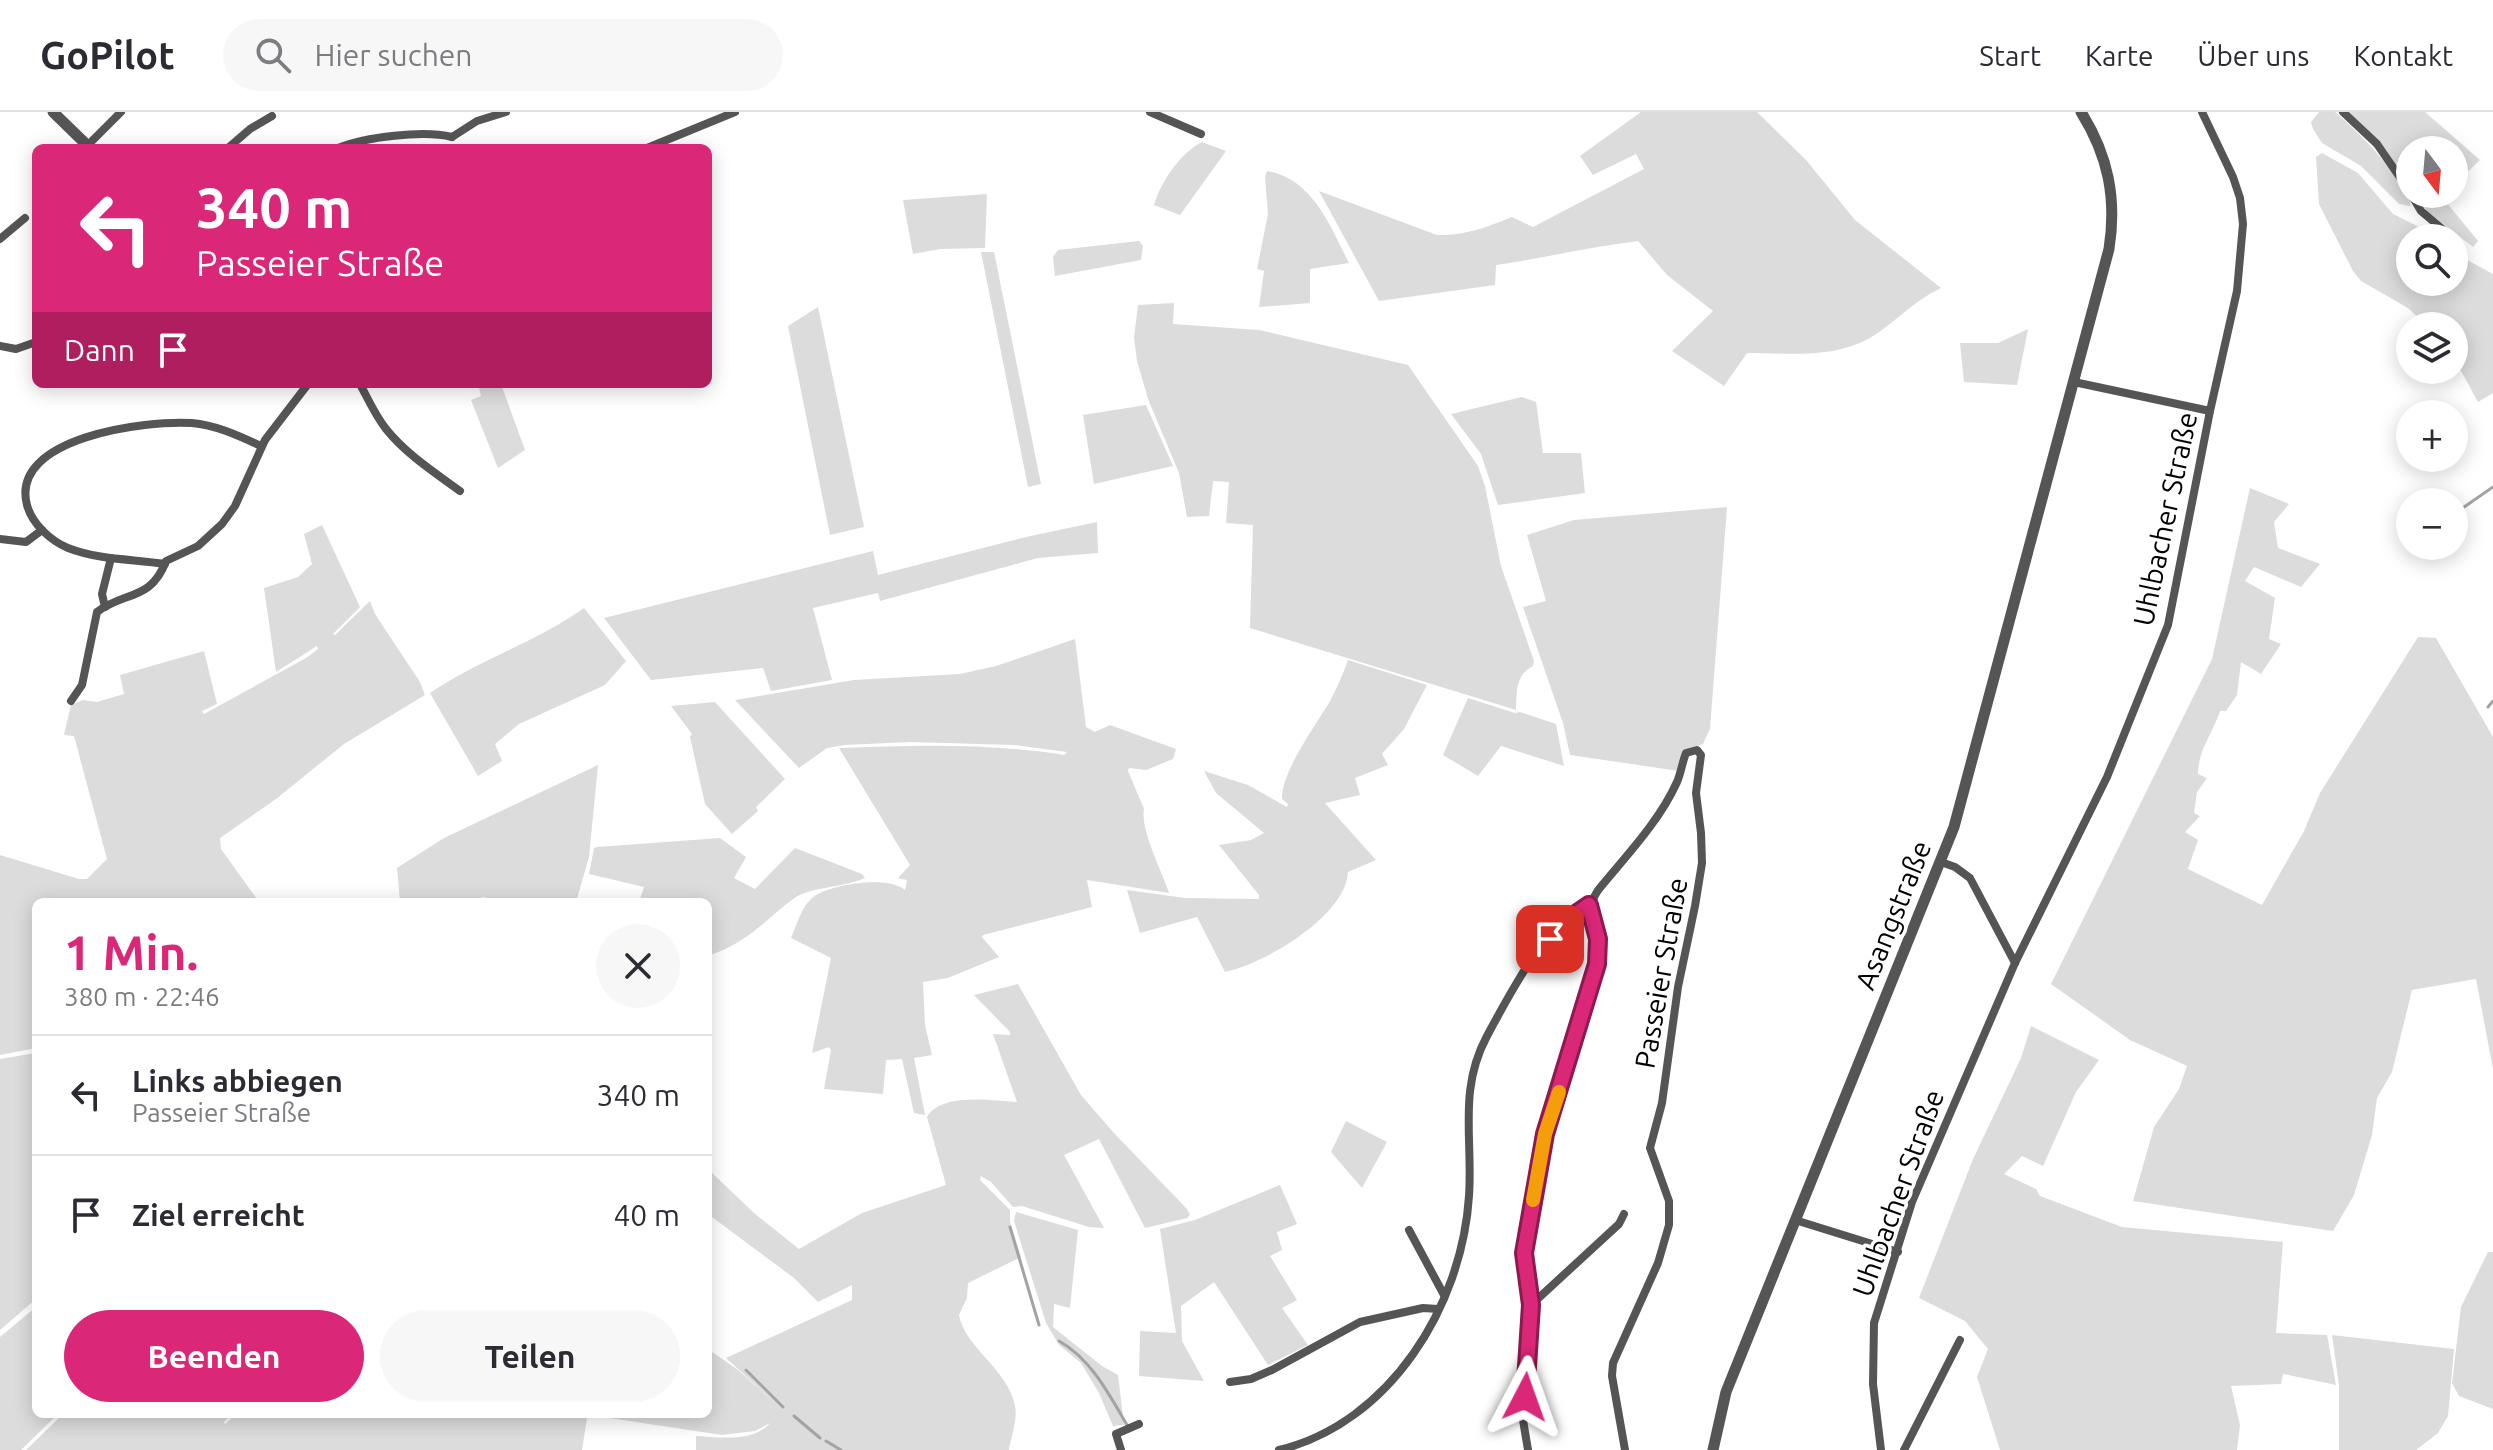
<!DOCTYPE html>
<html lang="de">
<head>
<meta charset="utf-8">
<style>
  body { margin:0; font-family:Ubuntu,sans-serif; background:#f7f7f7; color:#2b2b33; height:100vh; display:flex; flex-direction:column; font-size:30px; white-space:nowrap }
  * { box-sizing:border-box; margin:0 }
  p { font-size:26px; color:#7c7c81 }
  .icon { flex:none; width:44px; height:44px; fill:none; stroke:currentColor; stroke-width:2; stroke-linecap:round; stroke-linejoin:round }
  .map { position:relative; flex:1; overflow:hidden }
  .details { position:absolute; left:32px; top:786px; width:680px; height:520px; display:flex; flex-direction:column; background:#fff; border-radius:12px; box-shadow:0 4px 20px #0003 }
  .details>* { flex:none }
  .guide { position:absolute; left:32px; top:32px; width:680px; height:244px; border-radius:12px; box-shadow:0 4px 20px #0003; background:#db2777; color:#fff; overflow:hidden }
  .needle { width:52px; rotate:164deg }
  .fabs { position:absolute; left:2396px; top:24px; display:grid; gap:16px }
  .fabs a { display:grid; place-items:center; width:72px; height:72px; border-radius:50%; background:#fff; box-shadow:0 4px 20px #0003; font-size:40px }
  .pin { position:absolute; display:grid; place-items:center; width:68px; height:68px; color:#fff; margin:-34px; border-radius:16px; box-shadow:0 4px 12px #0006 }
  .me { position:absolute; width:88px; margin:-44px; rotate:4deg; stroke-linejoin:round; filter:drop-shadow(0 0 6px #0008) }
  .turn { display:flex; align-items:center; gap:28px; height:168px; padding:0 32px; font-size:36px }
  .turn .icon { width:104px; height:104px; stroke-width:2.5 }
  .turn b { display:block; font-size:56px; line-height:68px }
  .then { display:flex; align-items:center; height:76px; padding:0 32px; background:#0003; gap:16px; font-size:30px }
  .round { display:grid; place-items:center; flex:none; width:84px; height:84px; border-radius:42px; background:#f7f7f7 }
  .overview { display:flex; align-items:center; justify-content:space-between; height:136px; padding:0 32px }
  h1 { font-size:48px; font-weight:700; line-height:60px; color:#db2777 }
  .action { display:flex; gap:16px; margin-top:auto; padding:16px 32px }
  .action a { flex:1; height:92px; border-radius:48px; background:#db2777; color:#fff; font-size:32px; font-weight:700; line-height:92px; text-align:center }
  .action a+a { background:#f7f7f7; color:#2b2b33 }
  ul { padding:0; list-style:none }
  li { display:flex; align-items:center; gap:24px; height:120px; padding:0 32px; border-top:2px solid #e1e1e2 }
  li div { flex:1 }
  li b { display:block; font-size:30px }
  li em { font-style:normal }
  header { display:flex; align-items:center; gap:48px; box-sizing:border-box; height:112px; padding:0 40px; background:#fff; border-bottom:2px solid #e1e1e2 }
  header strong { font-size:38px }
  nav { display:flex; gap:44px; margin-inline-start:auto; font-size:28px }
  .search { width:560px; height:72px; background:#f7f7f7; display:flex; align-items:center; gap:20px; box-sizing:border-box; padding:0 28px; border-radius:44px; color:#7c7c81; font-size:30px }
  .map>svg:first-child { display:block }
</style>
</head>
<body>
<header>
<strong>GoPilot</strong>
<div class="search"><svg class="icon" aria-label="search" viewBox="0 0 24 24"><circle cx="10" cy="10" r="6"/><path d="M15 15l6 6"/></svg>Hier suchen</div>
<nav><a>Start</a><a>Karte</a><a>Über uns</a><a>Kontakt</a></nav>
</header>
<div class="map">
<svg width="2493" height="1338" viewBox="0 0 2493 1338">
  <rect width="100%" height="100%" fill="#fff"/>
  <!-- green -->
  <g fill="#dcdcdc">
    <path d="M1641 0H1757L1806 48 1855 108 1941 176C1913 189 1895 211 1870 226 1833 247 1788 241 1747 241L1724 274 1672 239 1713 199 1667 163 1638 129C1590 135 1544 146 1496 153L1495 173 1379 189 1319 79 1437 123C1465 124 1487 115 1512 105L1533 115 1644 57 1636 42 1593 63 1580 44Z"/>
    <path d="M2319 0H2335C2365 26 2390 53 2411 86L2410 94 2399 92 2361 54 2322 31 2313 17 2311 10Z"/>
    <path d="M2349 0H2425L2480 48 2454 73V38H2410V73L2380 30Z"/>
    <path d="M1202 30 1226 39 1180 103 1154 93C1160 71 1181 40 1202 30Z"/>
    <path d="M2322 41 2358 61 2393 102 2441 126H2410V170H2454V132L2461 135 2458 143 2493 162V281L2478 290 2454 246V214H2427L2408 196 2361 169 2353 159 2319 92 2316 45Z"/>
    <path d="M1267 59C1313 67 1330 114 1349 151L1310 157V191L1259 195 1264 159 1257 157 1268 102 1265 65Z"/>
    <path d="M987 82 985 136 940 137 913 142 903 88Z"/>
    <path d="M2416 82H2445L2442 85 2478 129 2473 135 2428 100Z"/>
    <path d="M1139 129 1143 134 1141 148 1055 164 1053 145 1058 138Z"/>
    <path d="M981 140H994L1041 372 1028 375Z"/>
    <path d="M1174 191 1173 212 1259 218 1408 253 1478 354 1485 374 1501 454 1534 549 1533 554C1515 564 1517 579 1516 598L1250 516 1253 413 1226 411 1229 370 1213 369 1209 404 1187 405 1179 361 1148 287 1137 249 1134 226 1138 193Z"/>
    <path d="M818 195 864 415 830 423 788 214Z"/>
    <path d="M2028 217 2017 273 1964 270 1960 231H1998Z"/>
    <path d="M478 272H501L525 338 498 356 471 288 481 284Z"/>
    <path d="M1522 285 1536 290 1543 341H1581L1585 381 1498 393 1481 342 1451 302Z"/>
    <path d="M1146 293 1173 354 1094 372 1083 303Z"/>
    <path d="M2250 376 2289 392 2274 410 2278 436 2320 452 2301 475 2254 455 2245 469 2275 486 2269 527 2281 532 2261 562 2241 550 2237 583 2226 599H2220C2213 621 2198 638 2198 662L2207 666 2197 680 2194 701 2200 704 2185 720 2198 728 2188 757 2262 793 2304 719 2320 681 2418 525 2436 526 2493 625V957L2476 867 2412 878 2392 960 2377 986 2372 1023 2354 1083 2333 1119 2133 1089 2154 1015 2179 977 2187 954 2130 928 2051 872 2212 547Z"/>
    <path d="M1727 395 1710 617 1703 632 1688 637 1679 659 1570 643 1563 611 1523 495 1546 489 1527 423 1574 408Z"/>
    <path d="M1097 410 1098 441 1038 446 880 489 878 481 813 496 832 568 771 579 763 556 651 568 604 506 873 439 878 463 1026 425Z"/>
    <path d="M322 413 360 495 333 522 335 523 370 489 375 502 420 570 425 583 344 632 276 687 220 726 221 737 259 790H36V936L0 943V743L79 767H87L107 747 74 624 64 623 71 593 83 588 97 590 124 582 120 563 204 539 217 592 202 599 204 602 306 546 318 537 317 534 276 560 264 476 298 465 312 452 304 422Z"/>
    <path d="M584 496 626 549 605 573 519 612 495 632 502 649 478 664 430 581C479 548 536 530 584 496Z"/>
    <path d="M1075 527 1086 615 1095 620 1110 613 1176 637 1173 647 1146 658 1129 656 1128 659 1144 697C1140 718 1162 759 1169 781L1087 768 1092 795 983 823 982 825 999 845 948 866 923 870 925 913 932 943 914 946 925 1003 914 1001 902 947 886 948 883 982 824 977 831 938 829 935 812 941 831 846 791 826C796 815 801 796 811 787 827 772 888 763 905 778L907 768 898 766 910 753 839 636C914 633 990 631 1064 643L1067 640 1015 633 910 630 845 633 827 636 799 656 735 588 854 568 960 562 996 554Z"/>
    <path d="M1348 548 1427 573 1404 617 1382 642 1388 653 1355 666 1360 683 1325 691 1376 748 1348 760C1346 804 1264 852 1225 860L1197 805 1140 821 1127 778 1185 786 1259 787V783L1219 733 1251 728 1264 721 1216 681 1204 659 1248 673 1287 695 1288 692 1282 687C1281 660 1316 613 1330 589 1337 576 1343 562 1348 548Z"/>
    <path d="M1468 586 1515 601 1520 600 1556 612 1564 654 1501 634 1478 664 1443 643Z"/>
    <path d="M715 590 785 667 756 695 758 699 732 722 705 692 690 625 692 622 671 594Z"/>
    <path d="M598 653 589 745 576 790H501L483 785 472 790H400L397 756 444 726Z"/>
    <path d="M720 726 746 745 734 766 755 777 795 736 862 762 865 766C846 775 808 775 793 787 764 809 747 831 710 843L708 790H639L644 775 589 762 594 736 597 735Z"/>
    <path d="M1018 872 1081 983 1113 1020 1187 1097 1190 1103 1187 1106 1145 1116 1099 1027 1064 1043 1104 1116 1089 1115 1022 1094 1013 1095 991 1070 981 1064 980 1068 1010 1098V1110L1021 1145 968 1171 967 1186 959 1203C965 1236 1008 1257 1015 1294 1018 1307 1011 1325 1009 1338H696V1324C719 1325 753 1331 770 1311L755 1319 722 1323 583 1302H708V1237L738 1258 783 1298 726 1246 852 1188V1173L818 1190 794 1166 708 1102V1057L754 1101 799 1137 862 1101 946 1073 927 1005C942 980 993 989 1017 990L993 922 1010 923V920L974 883Z"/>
    <path d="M2031 914 2099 948 2076 980 2043 1054 2022 1044 2004 1062 2036 1077 2040 1084 2122 1115 2283 1130 2276 1221 2327 1223 2336 1273 2283 1262 2281 1272 2231 1274 2240 1313 2237 1338H2000L1977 1265 1988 1237 1965 1209 1919 1186 1973 1047 2021 946Z"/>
    <path d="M36 941V1187L0 1218V947Z"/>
    <path d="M1346 1009 1387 1030 1362 1076 1331 1040Z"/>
    <path d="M1280 1073 1297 1112 1277 1120 1282 1138 1270 1144 1297 1188 1282 1196 1308 1233 1268 1253 1214 1170 1181 1194 1182 1229 1204 1269 1139 1264 1140 1219 1176 1221 1160 1117 1195 1108Z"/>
    <path d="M1016 1100 1078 1118 1070 1196 1054 1192 1053 1215 1102 1254 1118 1263 1124 1313 1113 1314 1099 1281 1081 1251 1059 1233 1046 1211 1014 1109Z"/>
    <path d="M2488 1140H2493V1297L2459 1284 2452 1271 2461 1195Z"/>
    <path d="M36 1195V1302H58L21 1338H0V1225Z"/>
    <path d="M2332 1223 2454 1237 2448 1304 2438 1321 2416 1338H2339V1273Z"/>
    <path d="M63 1302H232L224 1310 225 1312 236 1302H571L587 1306 582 1338H26Z"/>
  </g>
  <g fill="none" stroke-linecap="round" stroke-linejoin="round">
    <!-- stream -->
    <g stroke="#a3a3a3" stroke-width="3">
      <path d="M2454 402 2493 375"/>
      <path d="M2488 595 2493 589"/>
      <path d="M1010 1115 1039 1213"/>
      <path d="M1059 1229C1091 1247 1109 1282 1127 1313"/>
      <path d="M746 1258 783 1295"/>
      <path d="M794 1304 820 1326"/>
      <path d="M826 1329 841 1338"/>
    </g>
    <!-- minor -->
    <g stroke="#555" stroke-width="8">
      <path d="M1150 0 1201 22"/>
      <path d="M2343 0 2377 32 2410 80"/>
      <path d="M452 25 477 9 506 0"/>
      <path d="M87 34 121 0"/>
      <path d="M228 36 250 17 272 4"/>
      <path d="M338 36C365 25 423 18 452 25"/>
      <path d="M647 36 735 0"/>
      <path d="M2411 82 2421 99 2453 126"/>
      <path d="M0 127 25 106"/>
      <path d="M0 234 16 237 36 230"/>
      <path d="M2074 270 2210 299"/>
      <path d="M360 272C368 287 375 303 386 317 406 342 434 360 460 379"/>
      <path d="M0 427 26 430 42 418"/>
      <path d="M165 452C133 447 99 448 68 436 51 429 32 412 27 393 9 325 147 308 192 311 216 313 239 324 261 334"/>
      <path d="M105 495 102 482 111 446"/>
      <path d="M71 589 82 573 97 500C125 479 151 489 166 449L198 434 222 412 235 394 265 328 308 272"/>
      <path d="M1941 750 1955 755 1970 766 2015 851"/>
      <path d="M1795 1108 1898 1140"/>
      <path d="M1409 1118 1444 1183"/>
      <path d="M1531 1193 1619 1112 1624 1102"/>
      <path d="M1230 1270 1251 1267 1272 1258 1360 1210 1423 1196 1438 1197"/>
      <path d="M1121 1338 1116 1322 1139 1312"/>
      <path d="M1279 1338C1390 1311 1462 1194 1469 1084 1473 1026 1458 978 1487 924 1502 896 1518 866 1536 841 1545 827 1562 814 1575 803 1579 799 1586 797 1590 793 1593 788 1595 782 1599 777 1626 744 1659 710 1677 670 1681 661 1682 651 1686 641L1697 638 1701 643 1696 681 1701 721 1702 751 1695 794 1678 875 1662 991 1650 1036 1669 1089V1113L1658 1151 1613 1251 1612 1264 1625 1338"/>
      <path d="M1528 1338 1523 1308 1531 1193 1524 1141 1545 1022 1597 852 1598 827 1589 793"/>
      <path d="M1881 1338 1873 1272 1874 1211 1912 1090 2015 851 2107 665 2168 513 2210 299 2237 179 2243 112 2240 86 2233 65 2202 0"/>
      <path d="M1904 1338 1960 1228"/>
    </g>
    <!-- tertiary -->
    <g stroke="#555" stroke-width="11">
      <path d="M53 0 90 36"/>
      <path d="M1713 1338 1726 1280 1954 715 2109 137C2117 86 2108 43 2081 0"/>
    </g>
  </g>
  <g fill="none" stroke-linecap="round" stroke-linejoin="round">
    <defs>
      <path id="route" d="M1525 1285 1531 1193 1524 1141 1545 1022 1597 852 1598 827 1589 793 1576 802 1550 827"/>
    </defs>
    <!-- route casing -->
    <use href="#route" stroke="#8e194d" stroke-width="20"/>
    <!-- route -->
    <use href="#route" stroke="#db2777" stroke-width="14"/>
    <!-- slow -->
    <path stroke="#f59e0b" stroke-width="14" d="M1533 1088 1545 1022 1559 980"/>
  </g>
  <g text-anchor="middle" stroke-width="7" stroke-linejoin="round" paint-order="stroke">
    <!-- street labels -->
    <g font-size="28" fill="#000" stroke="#fff">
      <text transform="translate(2165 407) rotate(-78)" y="10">Uhlbacher Straße</text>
      <text transform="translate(1893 803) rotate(-68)" y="10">Asangstraße</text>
      <text transform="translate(1661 861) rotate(-80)" y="10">Passeier Straße</text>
      <text transform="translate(1898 1081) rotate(-70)" y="10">Uhlbacher Straße</text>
    </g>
  </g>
</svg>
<div class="fabs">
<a><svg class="needle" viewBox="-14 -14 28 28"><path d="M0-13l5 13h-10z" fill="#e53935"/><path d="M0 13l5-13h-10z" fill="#7c7c81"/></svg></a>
<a><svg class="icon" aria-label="search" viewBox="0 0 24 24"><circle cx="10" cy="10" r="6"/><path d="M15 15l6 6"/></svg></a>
<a><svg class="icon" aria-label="layers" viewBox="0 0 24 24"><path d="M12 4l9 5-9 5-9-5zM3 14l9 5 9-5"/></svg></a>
<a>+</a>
<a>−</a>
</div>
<div class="pin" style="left:1550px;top:827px;background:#d93025"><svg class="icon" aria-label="arrive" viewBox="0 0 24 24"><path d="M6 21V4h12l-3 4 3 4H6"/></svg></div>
<svg class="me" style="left:1525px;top:1285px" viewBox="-20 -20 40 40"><path d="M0-17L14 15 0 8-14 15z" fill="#db2777" stroke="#fff" stroke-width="4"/></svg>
<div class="guide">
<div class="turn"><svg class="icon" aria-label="left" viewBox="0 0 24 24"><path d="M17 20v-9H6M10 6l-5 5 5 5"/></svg><div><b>340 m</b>Passeier Straße</div></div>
<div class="then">Dann<svg class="icon" aria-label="arrive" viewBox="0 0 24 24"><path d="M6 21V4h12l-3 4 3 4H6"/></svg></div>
</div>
<section class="details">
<div class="overview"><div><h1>1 Min.</h1><p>380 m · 22:46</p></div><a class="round"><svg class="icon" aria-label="close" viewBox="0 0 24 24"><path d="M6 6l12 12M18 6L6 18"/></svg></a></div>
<ul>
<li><svg class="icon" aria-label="left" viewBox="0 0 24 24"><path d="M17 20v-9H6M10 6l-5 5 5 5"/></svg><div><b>Links abbiegen</b><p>Passeier Straße</p></div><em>340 m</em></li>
<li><svg class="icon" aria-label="arrive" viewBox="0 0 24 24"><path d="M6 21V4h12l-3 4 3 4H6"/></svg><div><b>Ziel erreicht</b></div><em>40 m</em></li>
</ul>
<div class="action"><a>Beenden</a><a>Teilen</a></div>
</section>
</div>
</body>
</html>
